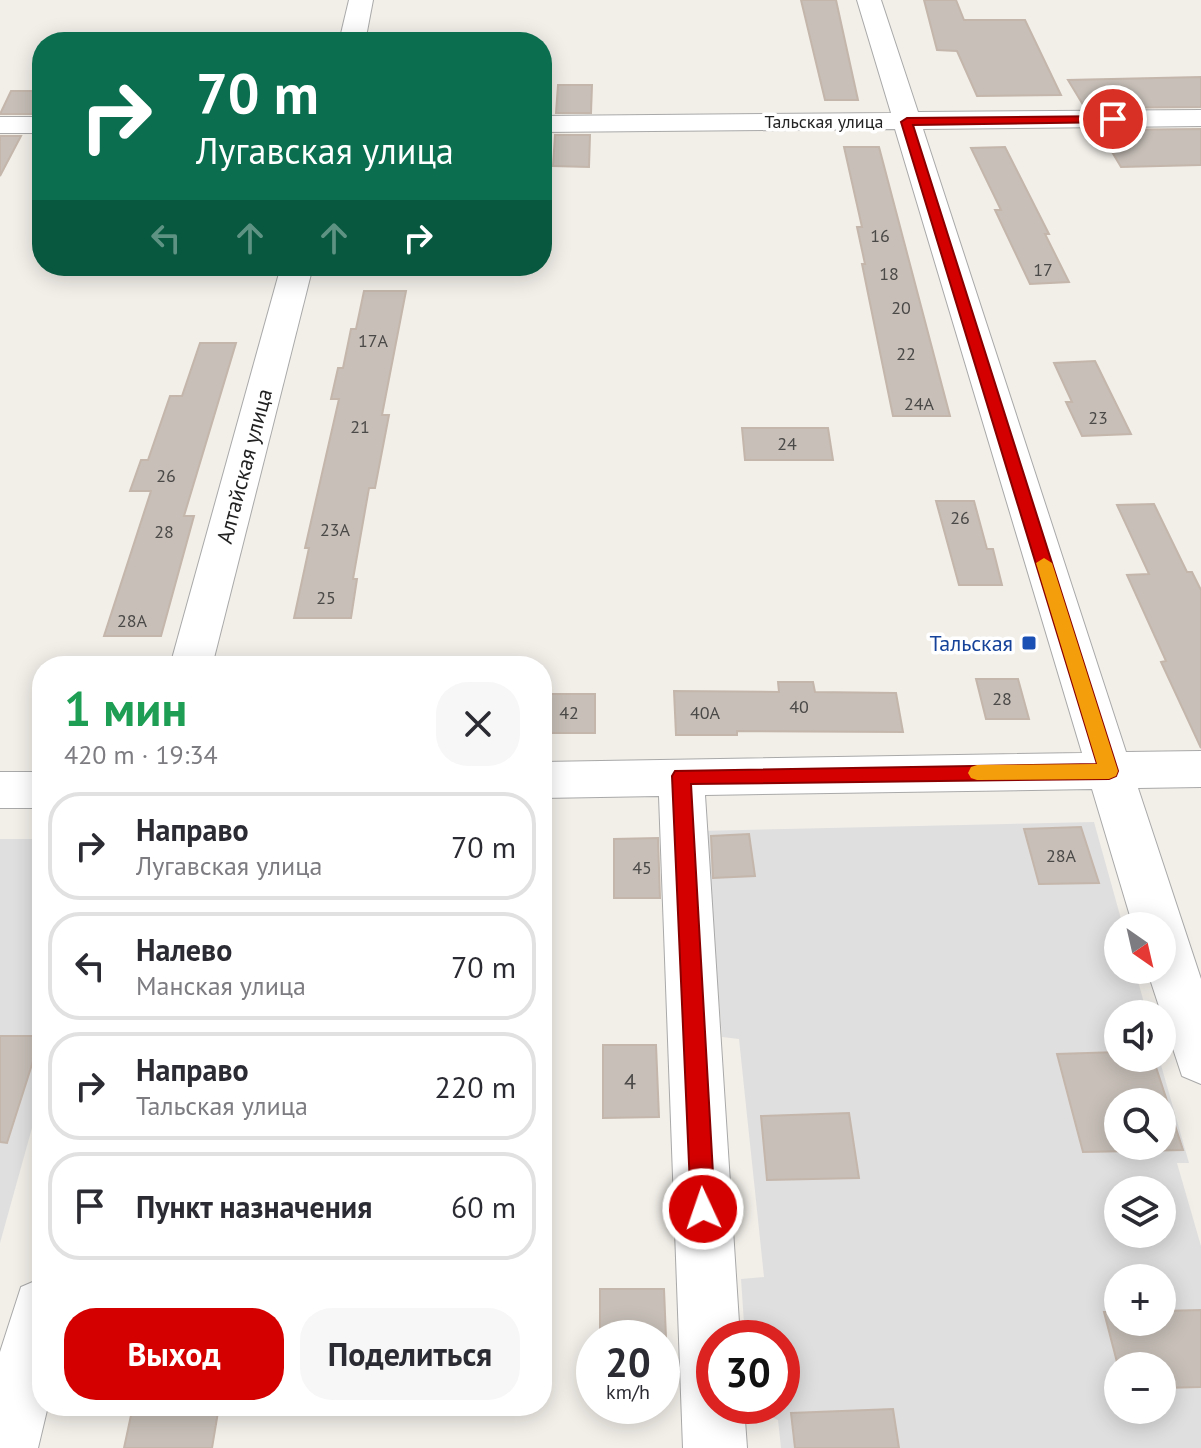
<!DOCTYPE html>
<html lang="ru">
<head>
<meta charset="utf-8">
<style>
  body { margin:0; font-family:"PT Sans",sans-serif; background:#f7f7f7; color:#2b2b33; height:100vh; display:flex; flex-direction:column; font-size:30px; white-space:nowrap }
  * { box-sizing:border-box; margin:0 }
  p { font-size:26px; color:#7c7c81 }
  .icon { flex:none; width:44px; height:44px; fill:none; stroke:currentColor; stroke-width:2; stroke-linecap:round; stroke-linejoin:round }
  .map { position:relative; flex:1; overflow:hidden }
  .side { position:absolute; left:32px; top:656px; width:520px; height:760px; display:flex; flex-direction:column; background:#fff; border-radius:32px; box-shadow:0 4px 20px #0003 }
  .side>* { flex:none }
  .banner { position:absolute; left:32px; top:32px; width:520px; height:244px; border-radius:32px; box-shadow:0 4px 20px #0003; background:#0b6e4f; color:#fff; overflow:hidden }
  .needle { width:52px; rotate:146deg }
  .buttons { position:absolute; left:1104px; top:912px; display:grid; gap:16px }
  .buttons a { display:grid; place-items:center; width:72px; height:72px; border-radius:50%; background:#fff; box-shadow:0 4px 20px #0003; font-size:40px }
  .speed { position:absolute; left:576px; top:1320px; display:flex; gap:16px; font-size:40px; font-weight:700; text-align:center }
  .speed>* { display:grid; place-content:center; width:104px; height:104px; border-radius:50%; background:#fff; box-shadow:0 4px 20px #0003; line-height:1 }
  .speed small { font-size:20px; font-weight:400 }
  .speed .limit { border:12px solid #d22; background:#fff; color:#111 }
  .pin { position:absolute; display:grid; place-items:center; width:68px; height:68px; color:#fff; margin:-34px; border:4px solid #fff; border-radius:50%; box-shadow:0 2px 8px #0007 }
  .me { position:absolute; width:88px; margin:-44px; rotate:357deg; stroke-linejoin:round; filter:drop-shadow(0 0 6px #0008) }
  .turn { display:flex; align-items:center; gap:28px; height:168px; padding:0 32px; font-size:36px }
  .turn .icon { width:104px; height:104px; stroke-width:2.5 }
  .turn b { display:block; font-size:56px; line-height:68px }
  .lanes { display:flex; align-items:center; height:76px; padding:0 32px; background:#0003; justify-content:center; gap:40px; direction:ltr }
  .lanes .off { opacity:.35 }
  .round { display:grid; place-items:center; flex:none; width:84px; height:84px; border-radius:32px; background:#f7f7f7 }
  .headline { display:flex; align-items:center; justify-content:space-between; height:136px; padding:0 32px }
  h1 { font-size:48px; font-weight:700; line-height:60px; color:#1e9e55 }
  .button { display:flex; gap:16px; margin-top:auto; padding:16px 32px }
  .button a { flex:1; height:92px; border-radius:32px; background:#d40000; color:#fff; font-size:32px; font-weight:700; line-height:92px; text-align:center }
  .button a+a { background:#f7f7f7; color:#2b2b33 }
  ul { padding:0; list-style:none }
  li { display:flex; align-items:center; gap:24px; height:108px; margin:0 16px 12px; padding:0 16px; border:4px solid #e1e1e2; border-radius:32px }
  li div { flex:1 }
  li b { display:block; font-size:30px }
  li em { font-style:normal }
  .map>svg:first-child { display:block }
</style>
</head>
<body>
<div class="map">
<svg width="1201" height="1448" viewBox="0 0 1201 1448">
  <rect width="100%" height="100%" fill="#f2efe9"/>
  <!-- residential -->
  <g fill="#e0dfdf" fill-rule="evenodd">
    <path d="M1094 822 1123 926H1118V970H1135L1147 1014H1118V1058H1159L1189 1163H1177L1201 1246V1448H781L778 1420 750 1406H782V1338H745L741 1279 764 1277 739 1039 722 1037 710 892 697 831ZM1118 1102H1162V1146H1118ZM1118 1190H1162V1234H1118ZM1118 1278H1162V1322H1118ZM1118 1366H1162V1410H1118Z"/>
    <path d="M0 839H42V1092L0 1243Z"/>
  </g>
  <!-- building -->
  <g fill="#c7bfb8" stroke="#c4b6ab" stroke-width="2" fill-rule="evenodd">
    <path d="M801 0H836L858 100H825Z"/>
    <path d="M924 0H956L964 20H1025L1061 95 977 96 957 51 937 50Z"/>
    <path d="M1201 77V107L1085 108 1068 80Z"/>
    <path d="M558 85H592L591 113H556Z"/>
    <path d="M11 91H42L33 114H0Z"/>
    <path d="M1201 129V165L1121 167 1099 130Z"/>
    <path d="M555 135H590L589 167 553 166Z"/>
    <path d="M0 136H21L0 176Z"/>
    <path d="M844 147H879L950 416H893L862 264H865L857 227H862Z"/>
    <path d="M1005 147 1049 234H1045L1069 282 1030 284 995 210H1001L971 148Z"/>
    <path d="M364 291H406L382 415H389L375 488H369L353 579H357L351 618H294L309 548H305L339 399H331L338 368H343L351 329H356Z"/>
    <path d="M200 343H236L184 516H194L161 636H104L151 491H130L141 460H148L170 396H182Z"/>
    <path d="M1095 361 1131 434 1082 436 1066 402H1072L1054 363Z"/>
    <path d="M742 428H828L833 460H745Z"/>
    <path d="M936 501H974L987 549H993L1002 585H959Z"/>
    <path d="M1154 504 1187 572H1192L1201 590V748L1161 662 1166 661 1127 575 1149 574 1117 505Z"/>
    <path d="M976 679H1018L1029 719H986Z"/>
    <path d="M778 682H813L815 692 896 693 903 732 737 731V735H676L674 691 779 692Z"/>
    <rect x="542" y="694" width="53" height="39"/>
    <path d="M1081 827 1099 883 1039 884 1024 829Z"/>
    <path d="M749 834 755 876 713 878 711 836Z"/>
    <path d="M658 838 660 898H614V839Z"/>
    <path d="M0 1036H41L7 1143 0 1142Z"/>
    <path d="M603 1045H656L659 1117 603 1118Z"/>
    <path d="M1118 1052V1058H1153L1183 1150 1083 1152 1057 1054ZM1118 1102H1162V1146H1118Z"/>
    <path d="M849 1113 859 1178 767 1180 761 1116Z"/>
    <path d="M600 1289H664L666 1338H600Z"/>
    <path d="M1201 1310V1387L1162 1388V1366H1118L1104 1312H1118V1322H1162V1311Z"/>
    <path d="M133 1406H219L212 1448H124Z"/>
    <path d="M893 1409 899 1448H795L791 1413Z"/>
  </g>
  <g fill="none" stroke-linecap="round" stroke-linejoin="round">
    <defs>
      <g id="minor">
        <path d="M349 0H373L365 42H339Z"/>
        <path d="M857 0H881L918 112 1201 110V126L923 129 1126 752 1201 751V787L1138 788 1201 979V1084L1182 1076 1147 970H1162V926H1133L1092 789 705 795 740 1338H714V1406H744L747 1448H683L659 796 542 798V762L1082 753 895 129 542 132V116L891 113Z"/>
        <rect x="0" y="117" width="42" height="16"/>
        <path d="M281 266H313L212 666H170Z"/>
        <rect x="0" y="772" width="42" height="36"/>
        <path d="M42 1278V1406H48L38 1448H0V1352L21 1287Z"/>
      </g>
    </defs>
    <!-- minor casing -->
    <use href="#minor" stroke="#a9a9a9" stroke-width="2"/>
    <!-- minor -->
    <use href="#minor" fill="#fff" fill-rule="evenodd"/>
  </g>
  <!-- route -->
  <path fill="#d40000" stroke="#8a0000" stroke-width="2" d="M1113 116 1118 119 1117 122 913 125 1118 771 1116 776 1109 779 691 784 715 1209 711 1217 703 1221 695 1217 691 1209 672 776 675 771 1097 764 901 122 907 118Z"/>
  <!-- slow -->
  <path fill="#f59e0b" d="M1044 558 1052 563 1118 771 1116 776 1109 779 977 780 971 778 968 773 971 767 977 765 1097 764 1036 563Z"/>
  <!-- markers -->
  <rect fill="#1a4fb4" stroke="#fff" stroke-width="3" x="1021" y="635" width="16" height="16" rx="4"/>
  <g text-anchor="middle" stroke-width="7" stroke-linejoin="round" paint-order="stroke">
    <!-- far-street labels -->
    <g font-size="18" fill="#222" stroke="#fff">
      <text x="824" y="128">Тальская улица</text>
    </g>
    <!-- number labels -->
    <g font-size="18" fill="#4b4948">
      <text x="880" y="242">16</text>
      <text x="1043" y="276">17</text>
      <text x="889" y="280">18</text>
      <text x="901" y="314">20</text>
      <text x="373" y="347">17А</text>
      <text x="906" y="360">22</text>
      <text x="919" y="410">24А</text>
      <text x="1098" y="424">23</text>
      <text x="360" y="433">21</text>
      <text x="787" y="450">24</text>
      <text x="166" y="482">26</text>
      <text x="960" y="524">26</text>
      <text x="335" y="536">23А</text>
      <text x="164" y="538">28</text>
      <text x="326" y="604">25</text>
      <text x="132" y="627">28А</text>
      <text x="1002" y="705">28</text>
      <text x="799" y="713">40</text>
      <text x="569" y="719">42</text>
      <text x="705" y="719">40А</text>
      <text x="1061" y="862">28А</text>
      <text x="642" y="874">45</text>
    </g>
    <!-- street labels -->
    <g font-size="22" fill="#222" stroke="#fff">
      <text transform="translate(244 466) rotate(-75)" y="8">Алтайская улица</text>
    </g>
    <!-- transit labels -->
    <g font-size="22" fill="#164399" stroke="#fff" text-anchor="end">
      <text x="1013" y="651">Тальская</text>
    </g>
    <!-- near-number labels -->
    <g font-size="22" fill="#4b4948">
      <text x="630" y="1089">4</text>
    </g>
  </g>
</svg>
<div class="buttons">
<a><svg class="needle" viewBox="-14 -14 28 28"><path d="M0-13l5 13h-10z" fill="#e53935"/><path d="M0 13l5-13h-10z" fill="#7c7c81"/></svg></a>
<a><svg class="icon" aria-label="sound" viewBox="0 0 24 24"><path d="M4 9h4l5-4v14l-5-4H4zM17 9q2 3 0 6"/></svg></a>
<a><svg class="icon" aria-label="search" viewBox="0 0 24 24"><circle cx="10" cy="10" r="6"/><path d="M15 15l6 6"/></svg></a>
<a><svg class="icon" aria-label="layers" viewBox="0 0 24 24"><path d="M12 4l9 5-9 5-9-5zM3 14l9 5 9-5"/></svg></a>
<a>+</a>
<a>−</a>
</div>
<div class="speed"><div>20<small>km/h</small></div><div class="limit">30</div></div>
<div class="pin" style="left:1113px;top:119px;background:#d93025"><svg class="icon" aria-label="arrive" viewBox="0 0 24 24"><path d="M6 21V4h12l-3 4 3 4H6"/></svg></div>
<svg class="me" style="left:703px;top:1209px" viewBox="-20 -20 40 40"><circle r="17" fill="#d40000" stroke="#fff" stroke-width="3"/><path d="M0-11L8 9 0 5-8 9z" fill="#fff"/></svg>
<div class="banner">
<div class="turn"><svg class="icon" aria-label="right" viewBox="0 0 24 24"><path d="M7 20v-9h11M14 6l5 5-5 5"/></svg><div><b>70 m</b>Лугавская улица</div></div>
<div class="lanes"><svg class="icon off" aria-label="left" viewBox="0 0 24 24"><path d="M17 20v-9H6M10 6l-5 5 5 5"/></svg><svg class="icon off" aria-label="ahead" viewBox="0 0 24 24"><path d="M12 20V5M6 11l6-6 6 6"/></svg><svg class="icon off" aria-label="ahead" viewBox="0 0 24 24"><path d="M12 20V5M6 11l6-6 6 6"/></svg><svg class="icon" aria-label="right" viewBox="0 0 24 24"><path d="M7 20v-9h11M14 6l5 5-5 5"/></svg></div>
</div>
<section class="side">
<div class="headline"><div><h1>1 мин</h1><p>420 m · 19:34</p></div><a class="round"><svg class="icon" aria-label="close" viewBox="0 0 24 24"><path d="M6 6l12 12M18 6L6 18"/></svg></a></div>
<ul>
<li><svg class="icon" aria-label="right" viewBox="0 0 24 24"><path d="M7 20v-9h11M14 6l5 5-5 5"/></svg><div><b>Направо</b><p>Лугавская улица</p></div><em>70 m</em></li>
<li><svg class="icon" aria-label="left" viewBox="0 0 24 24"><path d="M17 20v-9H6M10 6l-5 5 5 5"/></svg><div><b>Налево</b><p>Манская улица</p></div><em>70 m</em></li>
<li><svg class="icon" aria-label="right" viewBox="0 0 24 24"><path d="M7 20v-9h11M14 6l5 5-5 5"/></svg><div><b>Направо</b><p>Тальская улица</p></div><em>220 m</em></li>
<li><svg class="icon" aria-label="arrive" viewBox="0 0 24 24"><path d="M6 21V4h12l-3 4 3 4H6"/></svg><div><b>Пункт назначения</b></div><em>60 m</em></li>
</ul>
<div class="button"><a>Выход</a><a>Поделиться</a></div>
</section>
</div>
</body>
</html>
